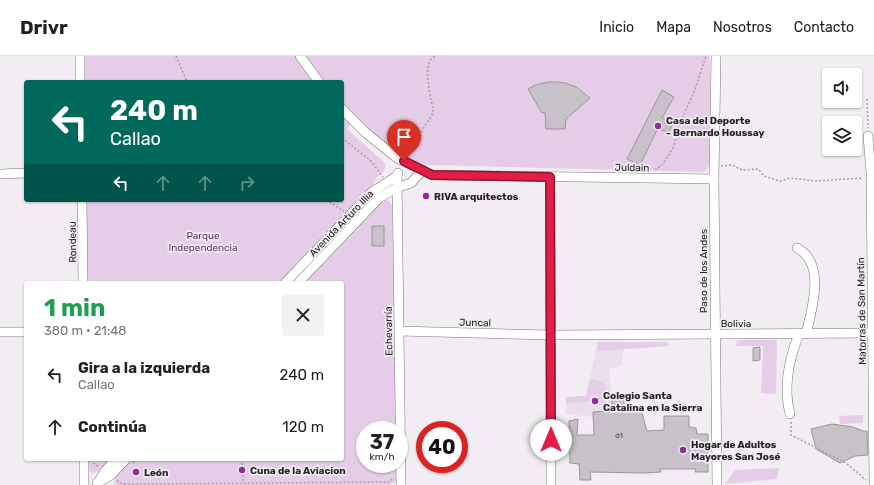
<!DOCTYPE html>
<html lang="es">
<head>
<meta charset="utf-8">
<style>
  body { margin:0; font-family:Rubik,sans-serif; background:#f2f2f2; color:#202124; height:100vh; display:flex; flex-direction:column; font-size:15px; white-space:nowrap }
  * { box-sizing:border-box; margin:0 }
  p { font-size:13px; color:#757577 }
  .icon { flex:none; width:22px; height:22px; fill:none; stroke:currentColor; stroke-width:2; stroke-linecap:round; stroke-linejoin:round }
  .map { position:relative; flex:1; overflow:hidden }
  .side { position:absolute; left:24px; top:225px; width:320px; height:180px; display:flex; flex-direction:column; background:#fff; border-radius:4px; box-shadow:0 1px 3px #0004 }
  .side>* { flex:none }
  .hud { position:absolute; left:24px; top:24px; width:320px; height:122px; border-radius:4px; box-shadow:0 1px 3px #0004; background:#00695c; color:#fff; overflow:hidden }
  .fabs { position:absolute; left:822px; top:12px; display:grid; gap:8px }
  .fabs a { display:grid; place-items:center; width:40px; height:40px; border-radius:4px; background:#fff; box-shadow:0 1px 3px #0004; font-size:20px }
  .speed { position:absolute; left:356px; top:365px; display:flex; gap:8px; font-size:20px; font-weight:700; text-align:center }
  .speed>* { display:grid; place-content:center; width:52px; height:52px; border-radius:50%; background:#fff; box-shadow:0 1px 3px #0004; line-height:1 }
  .speed small { font-size:10px; font-weight:400 }
  .speed .limit { border:6px solid #d22; background:#fff; color:#111 }
  .pin { position:absolute; display:grid; place-items:center; width:34px; height:34px; color:#fff; margin:-41px -17px; border-radius:50% 50% 50% 0; rotate:-45deg; box-shadow:0 0 4px #0007 }
  .pin .icon { rotate:45deg }
  .me { position:absolute; width:44px; margin:-22px; rotate:0deg; stroke-linejoin:round; filter:drop-shadow(0 0 3px #0008) }
  .turn { display:flex; align-items:center; gap:14px; height:84px; padding:0 20px; font-size:18px }
  .turn .icon { width:52px; height:52px; stroke-width:2.5 }
  .turn b { display:block; font-size:28px; line-height:34px }
  .lanes { display:flex; align-items:center; height:38px; padding:0 20px; background:#0003; justify-content:center; gap:20px; direction:ltr }
  .lanes .off { opacity:.35 }
  .round { display:grid; place-items:center; flex:none; width:42px; height:42px; border-radius:4px; background:#f2f2f2 }
  .headline { display:flex; align-items:center; justify-content:space-between; height:68px; padding:0 20px }
  h1 { font-size:24px; font-weight:700; line-height:30px; color:#1e9e55 }
  ul { padding:0; list-style:none }
  li { display:flex; align-items:center; gap:12px; height:52px; padding:0 20px }
  li div { flex:1 }
  li b { display:block; font-size:15px }
  li em { font-style:normal }
  header { display:flex; align-items:center; gap:24px; box-sizing:border-box; height:56px; padding:0 20px; background:#fff; border-bottom:1px solid #e0e0e0 }
  header strong { font-size:19px }
  nav { display:flex; gap:22px; margin-inline-start:auto; font-size:14px }
  .map>svg:first-child { display:block }
</style>
</head>
<body>
<header>
<strong>Drivr</strong>
<nav><a>Inicio</a><a>Mapa</a><a>Nosotros</a><a>Contacto</a></nav>
</header>
<div class="map">
<svg width="874" height="429" viewBox="0 0 874 429">
  <rect width="100%" height="100%" fill="#f1edf2"/>
  <!-- built -->
  <path fill="#e9dfea" d="M598 286H625L621 310 609 313 612 344 624 342V353L641 354 645 368 644 381H594L593 361 566 358V341L586 340Z"/>
  <!-- green -->
  <g fill="#e5cde7">
    <path d="M85 0H298L314 26H85Z"/>
    <path d="M305 0H710V109L704 116 430 109C425 109 419 108 415 107 388 96 361 68 342 48V26H323Z"/>
    <path d="M342 58 351 68 347 73 386 108 384 115 377 121 371 132 280 227H87V144H342Z"/>
    <path d="M383 143 388 144 392 150 397 374H365V408H397V425L390 429H115C112 419 126 409 133 403H342V227H302Z"/>
    <path d="M737 284H777L776 338 761 337 763 290H736Z"/>
    <path d="M598 286H668L669 290 597 295Z"/>
    <path d="M590 323 597 324 606 329 605 348 599 346 598 339 591 340 588 346 566 347V341L586 340Z"/>
    <path d="M863 359V367L840 368 839 360Z"/>
    <path d="M88 403H110L99 415 94 417 90 416Z"/>
    <path d="M779 412 777 423 725 428 735 414Z"/>
  </g>
  <!-- building -->
  <g fill="#c6c2c7" stroke="#9b969b">
    <path d="M548 26H557L566 27 576 31 590 42 566 63 565 73H546L545 56 542 57 528 33 535 29Z"/>
    <path d="M662 34 674 41 662 62 673 68 668 77 658 72 640 109 627 103Z"/>
    <rect x="372" y="170" width="12" height="20"/>
    <path d="M760 291V304L753 305V292Z"/>
    <path d="M624 342V353L641 354 647 375 664 374V360H689V371L696 372 697 378H708V416H695L696 413H660L661 416 644 417 590 416 591 424H580L579 408 570 407 569 365 578 363 577 379H594L593 356 610 355 612 344Z"/>
    <path d="M832 368 853 371 863 375H867L868 399 855 400 840 407 816 393 811 373Z"/>
  </g>
  <g fill="none" stroke-linecap="round" stroke-linejoin="round">
    <defs>
      <g id="minor">
        <path d="M80 0V26"/>
        <path d="M300 0 319 26"/>
        <path d="M716 0 714 123 717 429"/>
        <path d="M342 53 366 77 397 102 432 119 714 123"/>
        <path d="M868 80 871 117 874 429"/>
        <path d="M0 118 26 117"/>
        <path d="M397 120 401 429"/>
        <path d="M550 121 551 429"/>
        <path d="M82 144 83 227"/>
        <path d="M797 192C800 194 804 196 806 199 823 218 811 257 806 278"/>
        <path d="M285 227 372 136 397 120 398 117"/>
        <path d="M298 227 379 142 396 132 411 127 423 114"/>
        <path d="M399 275 550 279 874 277"/>
        <path d="M0 276H26"/>
        <path d="M790 358C783 331 789 303 799 278"/>
        <path d="M84 403V429"/>
        <path d="M99 425 105 415 116 403"/>
        <path d="M97 427 111 419 126 403"/>
      </g>
    </defs>
    <!-- minor casing -->
    <use href="#minor" stroke="#7a767a" stroke-width="10"/>
    <!-- path -->
    <g stroke="#a4a0a4" stroke-width="1.5" stroke-dasharray="2 2" stroke-linecap="butt">
      <path d="M176 0 187 26"/>
      <path d="M867 43 868 72"/>
      <path d="M342 82 371 105 383 121"/>
      <path d="M405 98 420 83 422 74 432 59 433 54C431 41 425 19 429 7 430 4 432 2 435 0"/>
      <path d="M721 110 732 109 742 114 758 113 764 120 780 125 790 122 816 125 862 122"/>
      <path d="M655 114 663 108 673 92 680 67 695 34 706 0"/>
      <path d="M326 144 344 155"/>
      <path d="M791 366V379L846 407 866 424"/>
      <path d="M242 403 243 427"/>
      <path d="M93 407 99 411"/>
      <path d="M133 407 137 403"/>
      <path d="M117 424 120 427 124 428 390 426 392 423"/>
    </g>
    <!-- minor -->
    <use href="#minor" stroke="#fff" stroke-width="9"/>
  </g>
  <g fill="none" stroke-linecap="round" stroke-linejoin="round">
    <defs>
      <path id="route" d="M404 105 432 119 550 121 551 384"/>
    </defs>
    <!-- route casing -->
    <use href="#route" stroke="#92132f" stroke-width="10"/>
    <!-- route -->
    <use href="#route" stroke="#e11d48" stroke-width="7"/>
  </g>
  <!-- markers -->
  <g fill="#8d2e97" stroke="#f1edf2" stroke-width="1.5">
    <circle cx="658" cy="70" r="4"/>
    <circle cx="426" cy="140" r="4"/>
    <circle cx="595" cy="345" r="4"/>
    <circle cx="683" cy="394" r="4"/>
    <circle cx="242" cy="414" r="4"/>
    <circle cx="136" cy="416" r="4"/>
  </g>
  <g text-anchor="middle" stroke-width="3.5" stroke-linejoin="round" paint-order="stroke">
    <!-- number labels -->
    <g font-size="8" fill="#4c4a4d">
      <text x="619" y="382">61</text>
    </g>
    <!-- poi labels -->
    <g font-size="10" font-weight="bold" fill="#242224" stroke="#f1edf2" text-anchor="start">
      <text x="666" y="68">Casa del Deporte<tspan x="666" dy="12">- Bernardo Houssay</tspan></text>
      <text x="434" y="144">RIVA arquitectos</text>
      <text x="603" y="343">Colegio Santa<tspan x="603" dy="12">Catalina en la Sierra</tspan></text>
      <text x="691" y="392">Hogar de Adultos<tspan x="691" dy="12">Mayores San José</tspan></text>
      <text x="250" y="418">Cuna de la Aviacion</text>
      <text x="144" y="420">León</text>
    </g>
    <!-- street labels -->
    <g font-size="10" fill="#242224" stroke="#f1edf2">
      <text transform="translate(632 111) rotate(1)" y="4">Juldain</text>
      <text transform="translate(341 167) rotate(-46)" y="4">Avenida Arturo Illia</text>
      <text transform="translate(72 186) rotate(-91)" y="4">Rondeau</text>
      <text transform="translate(703 215) rotate(-90)" y="4">Paso de los Andes</text>
      <text transform="translate(861 255) rotate(-91)" y="4">Matorras de San Martín</text>
      <text transform="translate(475 266) rotate(1)" y="4">Juncal</text>
      <text x="736" y="271">Bolivia</text>
      <text transform="translate(388 275) rotate(-91)" y="4">Echevarría</text>
    </g>
    <!-- park labels -->
    <g font-size="10" fill="#5d3761" stroke="#f1edf2">
      <text x="203" y="183">Parque<tspan x="203" dy="12">Independencia</tspan></text>
    </g>
  </g>
</svg>
<div class="fabs">
<a><svg class="icon" aria-label="sound" viewBox="0 0 24 24"><path d="M4 9h4l5-4v14l-5-4H4zM17 9q2 3 0 6"/></svg></a>
<a><svg class="icon" aria-label="layers" viewBox="0 0 24 24"><path d="M12 4l9 5-9 5-9-5zM3 14l9 5 9-5"/></svg></a>
</div>
<div class="speed"><div>37<small>km/h</small></div><div class="limit">40</div></div>
<div class="pin" style="left:404px;top:105px;background:#d93025"><svg class="icon" aria-label="arrive" viewBox="0 0 24 24"><path d="M6 21V4h12l-3 4 3 4H6"/></svg></div>
<svg class="me" style="left:551px;top:384px" viewBox="-20 -20 40 40"><circle r="19" fill="#fff"/><path d="M0-13L10 11 0 6-10 11z" fill="#e11d48"/></svg>
<div class="hud">
<div class="turn"><svg class="icon" aria-label="left" viewBox="0 0 24 24"><path d="M17 20v-9H6M10 6l-5 5 5 5"/></svg><div><b>240 m</b>Callao</div></div>
<div class="lanes"><svg class="icon" aria-label="left" viewBox="0 0 24 24"><path d="M17 20v-9H6M10 6l-5 5 5 5"/></svg><svg class="icon off" aria-label="ahead" viewBox="0 0 24 24"><path d="M12 20V5M6 11l6-6 6 6"/></svg><svg class="icon off" aria-label="ahead" viewBox="0 0 24 24"><path d="M12 20V5M6 11l6-6 6 6"/></svg><svg class="icon off" aria-label="right" viewBox="0 0 24 24"><path d="M7 20v-9h11M14 6l5 5-5 5"/></svg></div>
</div>
<section class="side">
<div class="headline"><div><h1>1 min</h1><p>380 m · 21:48</p></div><a class="round"><svg class="icon" aria-label="close" viewBox="0 0 24 24"><path d="M6 6l12 12M18 6L6 18"/></svg></a></div>
<ul>
<li><svg class="icon" aria-label="left" viewBox="0 0 24 24"><path d="M17 20v-9H6M10 6l-5 5 5 5"/></svg><div><b>Gira a la izquierda</b><p>Callao</p></div><em>240 m</em></li>
<li><svg class="icon" aria-label="ahead" viewBox="0 0 24 24"><path d="M12 20V5M6 11l6-6 6 6"/></svg><div><b>Continúa</b></div><em>120 m</em></li>
</ul>
</section>
</div>
</body>
</html>
